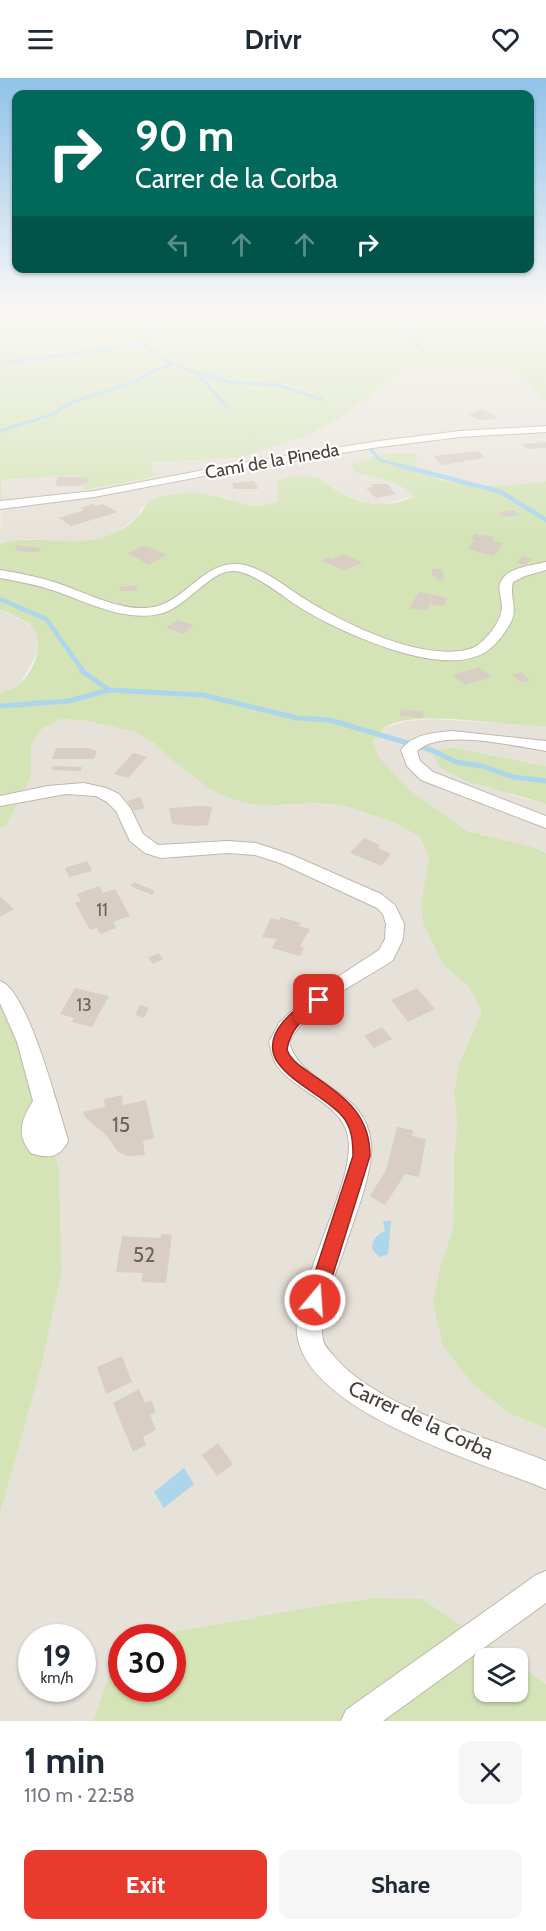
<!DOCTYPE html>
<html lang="en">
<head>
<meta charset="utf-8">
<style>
  body { margin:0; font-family:Cabin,sans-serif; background:#f6f6f7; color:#1f2937; height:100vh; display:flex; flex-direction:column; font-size:22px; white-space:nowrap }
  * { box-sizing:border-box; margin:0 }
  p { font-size:20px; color:#747a83 }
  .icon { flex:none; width:33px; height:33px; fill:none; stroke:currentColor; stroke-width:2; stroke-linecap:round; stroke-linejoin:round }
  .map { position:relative; height:1643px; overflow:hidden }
  .panel { display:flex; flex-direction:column; background:#fff; flex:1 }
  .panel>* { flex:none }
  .guide { position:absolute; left:12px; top:12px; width:522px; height:183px; border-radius:12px; box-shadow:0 2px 4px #0004; background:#00695c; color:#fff; overflow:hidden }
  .fabs { position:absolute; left:474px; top:1570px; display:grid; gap:12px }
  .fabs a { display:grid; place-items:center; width:54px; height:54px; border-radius:12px; background:#fff; box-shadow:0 2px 4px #0004; font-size:30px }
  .speed { position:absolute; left:18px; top:1546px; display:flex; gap:12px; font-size:30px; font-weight:700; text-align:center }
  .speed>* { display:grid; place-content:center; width:78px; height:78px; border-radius:50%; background:#fff; box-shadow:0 2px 4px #0004; line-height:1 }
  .speed small { font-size:15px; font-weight:400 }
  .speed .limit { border:9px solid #d22; background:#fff; color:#111 }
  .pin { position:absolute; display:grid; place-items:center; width:51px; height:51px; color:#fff; margin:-26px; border-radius:12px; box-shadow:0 3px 9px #0006 }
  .me { position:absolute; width:66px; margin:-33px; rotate:18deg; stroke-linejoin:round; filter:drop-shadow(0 0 4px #0008) }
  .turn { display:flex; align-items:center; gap:21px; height:126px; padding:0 24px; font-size:27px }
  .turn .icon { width:78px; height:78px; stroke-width:2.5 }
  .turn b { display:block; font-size:42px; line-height:51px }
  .lanes { display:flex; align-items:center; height:57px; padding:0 24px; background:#0003; justify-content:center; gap:30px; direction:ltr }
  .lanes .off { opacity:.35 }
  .round { display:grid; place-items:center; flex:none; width:63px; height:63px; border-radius:12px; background:#f6f6f7 }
  .summary { display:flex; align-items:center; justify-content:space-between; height:102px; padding:0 24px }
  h1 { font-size:36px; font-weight:700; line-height:45px }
  .action { display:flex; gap:12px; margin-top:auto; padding:12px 24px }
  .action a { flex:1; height:69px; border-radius:12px; background:#e83b2e; color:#fff; font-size:24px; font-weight:700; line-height:69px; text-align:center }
  .action a+a { background:#f6f6f7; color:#1f2937 }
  header { display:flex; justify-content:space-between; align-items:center; height:78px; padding:0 24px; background:#fff; font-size:27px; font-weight:700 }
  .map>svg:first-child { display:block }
</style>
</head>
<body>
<header><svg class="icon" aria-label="menu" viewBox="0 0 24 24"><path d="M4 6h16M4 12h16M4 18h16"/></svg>Drivr<svg class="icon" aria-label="heart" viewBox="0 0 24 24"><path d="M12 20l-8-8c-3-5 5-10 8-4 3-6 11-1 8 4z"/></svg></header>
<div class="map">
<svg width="546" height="1643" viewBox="0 0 546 1643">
  <rect width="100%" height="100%" fill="#f4f0eb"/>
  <!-- residential -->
  <g fill="#e7e2d9" fill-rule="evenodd">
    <path d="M460 288 519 296 546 324V403L507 408 468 405 425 398 380 377 351 387 356 395 392 404 406 410 414 418 382 427 363 424 347 418 325 404 279 413 277 423 262 429 242 427 227 420 208 416 169 417 141 430 137 440 113 456 93 462 70 464 27 461 0 466 1 402 78 397 84 412 153 399 150 384 238 380 317 352 324 346 340 340 403 294Z"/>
    <path d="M0 532 22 542 35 551 39 563 37 576 20 606 0 615Z"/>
    <path d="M61 641 88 643 135 654 154 665 167 678 262 728 318 725 345 728 395 745 420 759 429 780 421 823 444 888 468 908 482 933 459 986 454 1014 457 1046 454 1078 453 1151 441 1186 510 1336 546 1350V1606L518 1586V1581H510L373 1520 323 1527 161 1556 155 1560H122L121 1581 113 1587 93 1643H0V1436L42 1286 62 1194 59 1090 0 906V751L6 748 31 699V667L42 651ZM32 1560H82V1611H32Z"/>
    <path d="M433 641 546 648V688L456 670 431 673 514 718 546 726V775L533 769 467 753 406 709 377 678 373 663 384 650 406 643Z"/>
  </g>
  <!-- green -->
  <g fill="#d4e4b7">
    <path d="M0 232H546V324L519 296 460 288 403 294 340 340 308 357 238 380 151 384 153 399 84 412 78 397 1 402 2 423H0Z"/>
    <path d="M399 375 418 376 414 391C447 411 509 409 546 403V648C505 649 418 630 385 649 381 652 377 659 373 663L378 678 406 709 467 753 533 769 546 775V1350L510 1336 472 1305 443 1268 433 1225 441 1186 453 1151 454 1078 457 1046 454 1014 459 986 482 933 468 908 444 888 423 845 421 823 429 780 420 759 395 745 345 728 318 725 262 728 235 722 211 712 167 678 154 665 135 654 88 643 61 641 42 651 31 667V699L6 748 0 751V615C6 612 16 609 21 605 33 593 44 569 35 553 30 543 11 536 0 532V466C37 454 78 473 114 455 121 452 132 445 137 440 149 425 147 420 169 417 187 413 206 415 224 420 248 426 251 433 277 423L278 403C289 399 299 396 310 398 319 399 327 406 335 411 359 427 387 432 414 418 399 402 376 401 356 395L350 387 380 377Z"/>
    <path d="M456 670 546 688V726L463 702 440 689 431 672Z"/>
    <path d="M0 906 21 954 59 1091 62 1194 42 1286 0 1436Z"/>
    <path d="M373 1520 422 1521 510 1581H484V1614H518V1586L546 1606V1643H93L113 1586 121 1581 122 1611H172V1560H155L161 1556 323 1527Z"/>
  </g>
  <!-- water -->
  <g fill="#add6eb">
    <path d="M383 1143H391L388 1176 380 1179C366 1171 373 1158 385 1153Z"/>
    <path d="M184 1390 194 1406 164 1430 154 1414Z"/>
  </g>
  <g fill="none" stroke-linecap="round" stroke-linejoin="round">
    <!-- stream-far2 -->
    <g stroke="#add6eb" stroke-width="3">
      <path d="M137 232V242L152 250 143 262 147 270 173 286 191 293 229 304 278 307 323 322"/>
      <path d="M407 232 401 250 425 275"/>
      <path d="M539 232 538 239 546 248"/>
      <path d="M5 285 145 266"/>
      <path d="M199 297 226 328"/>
      <path d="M0 353 54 336 70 325 135 304 147 296 173 286"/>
      <path d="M371 372 380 382 408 390"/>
    </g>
    <!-- stream-far1 -->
    <g stroke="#add6eb" stroke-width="4.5">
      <path d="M402 388 501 414 546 442"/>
      <path d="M0 521 46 541 84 594"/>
    </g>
    <!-- stream -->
    <g stroke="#add6eb" stroke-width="5">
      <path d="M82 593 109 612 203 617 297 640 330 642 431 672 456 684 482 688 513 699 546 703"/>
      <path d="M0 628 69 623 109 612"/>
    </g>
  </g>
  <!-- building -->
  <g fill="#d8cec4">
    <path d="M483 331 494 337 496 341 477 342 468 336Z"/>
    <path d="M546 364V370L527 371 522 366Z"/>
    <path d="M478 373 485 380 442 387 434 378Z"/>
    <path d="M57 399H84L91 402 79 408H56Z"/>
    <path d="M254 403 258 411H234L232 405Z"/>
    <path d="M371 406H387L396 416 376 420 366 410 373 409Z"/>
    <path d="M92 426 95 428 102 426 118 434 71 448 59 440 84 432 81 430Z"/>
    <path d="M514 432 519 437 504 439 499 435Z"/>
    <path d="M475 456 494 459 492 463 503 465 494 478 467 471 475 462 471 461Z"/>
    <path d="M17 467 41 470 38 474H26L15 472Z"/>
    <path d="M142 468 149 469 167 477 149 487 128 475Z"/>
    <path d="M344 476 363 485 344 492 322 483 328 479 332 481Z"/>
    <path d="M523 478 533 480 526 487 517 485Z"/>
    <path d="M432 491H442L444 502 436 501V498H432Z"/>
    <path d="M138 507 135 513H119L120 509Z"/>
    <path d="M419 514 448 520 444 528 430 526 426 533 409 530Z"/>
    <path d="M177 542 194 547 184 556 166 550Z"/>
    <path d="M479 589 492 599 465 607 452 597Z"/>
    <path d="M521 594 530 602 522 605 512 597Z"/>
    <path d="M401 631 424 634 423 640 400 638Z"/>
    <path d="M56 670H87L97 673 94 681H52Z"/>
    <path d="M133 675 147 679 128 700 114 696Z"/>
    <path d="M53 688 82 689 81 693 52 692Z"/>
    <path d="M140 719 145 730 133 733 127 723Z"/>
    <path d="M200 728 212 729 208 747 195 748 172 746 169 730Z"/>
    <path d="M364 760 380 767 378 770 391 776 381 788 350 775Z"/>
    <path d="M87 783 92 793 69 799 65 790Z"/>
    <path d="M134 804 155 813 152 817 130 808Z"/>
    <path d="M99 808 103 815 115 811 130 838 113 844 116 850 100 856 97 850 90 852 75 825 81 823 77 816Z"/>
    <path d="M0 818 14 831 0 839Z"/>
    <path d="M281 839 301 845 299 848 310 851 300 868 304 870 300 878 272 870 277 861 262 859 271 840 279 842Z"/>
    <path d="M158 875 163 881 153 886 148 880Z"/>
    <path d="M75 910 109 918 92 949 72 944 74 940 60 936Z"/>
    <path d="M417 910 435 931 408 944 391 922Z"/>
    <path d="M140 927 149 930 144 940 135 937Z"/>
    <path d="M382 949 392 961 374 970 364 958Z"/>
    <path d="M122 1017 123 1027 146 1022 154 1060 143 1063 145 1077 128 1078 118 1074 107 1058 85 1039 83 1034 105 1029 104 1021Z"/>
    <path d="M397 1049 413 1052 412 1058 426 1061 419 1099 405 1096 385 1127 370 1118 386 1092Z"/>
    <path d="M161 1156 172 1157 166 1205 141 1204 143 1195 116 1194 122 1158 161 1160Z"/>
    <path d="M122 1278 132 1304 106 1316 97 1289Z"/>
    <path d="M139 1311 145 1325 151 1322 156 1334 150 1337 156 1352 143 1359 146 1367 133 1374 113 1325Z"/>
    <path d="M218 1365 233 1386 217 1398 202 1377Z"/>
  </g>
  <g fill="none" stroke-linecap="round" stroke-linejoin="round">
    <defs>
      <g id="street">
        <path d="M546 348V354L460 359 379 369 241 391 94 419 0 431V423L94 413 241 385 379 363 460 353Z"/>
        <path d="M546 484V492L525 498 513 504C509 518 518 530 511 544 505 555 496 568 484 575 440 600 343 555 304 532 285 521 253 492 232 493 211 493 186 528 163 535 125 546 84 522 49 511 33 506 16 503 0 500V492C19 495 39 499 57 505 88 515 125 537 158 528 190 518 207 479 245 487 268 493 288 511 308 523 347 547 423 584 470 571 484 566 501 545 502 529 502 518 495 509 504 499 512 489 534 487 546 484Z"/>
        <path d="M452 653 546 663V673C514 668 442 650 417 673L420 683 433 694 546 738V750L421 702 407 688 401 672C413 656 432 655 452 653Z"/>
        <path d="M84 705 106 710 119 716 131 731 143 756 158 767 228 763 256 765 292 777 381 816 395 827 404 846 403 861 393 882C358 906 310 925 289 964 301 1009 366 1009 371 1065 374 1094 352 1146 343 1175 334 1201 317 1234 323 1262 324 1268 329 1272 333 1277 375 1329 484 1358 546 1383V1411C483 1384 278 1328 298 1237 306 1202 324 1159 336 1124 342 1106 349 1087 349 1067 349 1025 295 1016 276 986 272 979 271 971 269 964L279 945 304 921 379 872 385 861 386 846 383 836 377 830 280 785 255 777 228 775 161 780 145 775 130 763 116 733 107 724 96 718 66 716 0 728V718L48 708Z"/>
        <path d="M0 903C28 912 57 1028 67 1058L68 1063C60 1080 48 1081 31 1075 16 1057 21 1042 33 1023L17 964 0 925Z"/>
        <path d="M546 1493V1525L383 1643H341L346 1632 536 1497Z"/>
      </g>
    </defs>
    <!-- street casing -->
    <use href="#street" stroke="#bfb7ae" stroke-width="2"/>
    <!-- street -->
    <use href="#street" fill="#fff" fill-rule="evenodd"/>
  </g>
  <!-- sky -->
  <linearGradient id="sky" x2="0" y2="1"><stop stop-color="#90c2e9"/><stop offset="0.5" stop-color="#faf8f6"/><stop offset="1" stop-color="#faf8f6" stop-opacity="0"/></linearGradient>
  <rect width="546" height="462" fill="url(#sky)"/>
  <!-- route -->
  <path fill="#e83b2e" stroke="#97261e" stroke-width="1.5" d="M319 916 324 918 327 922C323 928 317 930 311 935 299 944 289 957 287 972 291 983 301 988 310 995 342 1018 370 1034 370 1078L325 1222 322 1228 315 1231 309 1228 306 1222 353 1078C353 1064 352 1050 343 1039 320 1010 245 990 283 944 293 933 305 921 319 916Z"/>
  <g text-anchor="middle" stroke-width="4.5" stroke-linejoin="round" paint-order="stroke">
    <!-- far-street labels -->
    <g font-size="18" fill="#474139" stroke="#fff">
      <text transform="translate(272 383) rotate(-10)" y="6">Camí de la Pineda</text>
    </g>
    <!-- number labels -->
    <g font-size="18" fill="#6b645c">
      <text x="102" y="838">11</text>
      <text x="84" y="933">13</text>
    </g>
    <!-- near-number labels -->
    <g font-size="21" fill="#6b645c">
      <text x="121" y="1054">15</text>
      <text x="144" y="1184">52</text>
    </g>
    <!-- street labels -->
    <g font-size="21" fill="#474139" stroke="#fff">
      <text transform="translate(421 1342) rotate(25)" y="7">Carrer de la Corba</text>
    </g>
  </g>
</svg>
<div class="fabs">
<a><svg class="icon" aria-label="layers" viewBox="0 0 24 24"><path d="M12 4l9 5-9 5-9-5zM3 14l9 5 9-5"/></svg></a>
</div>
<div class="speed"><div>19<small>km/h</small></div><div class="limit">30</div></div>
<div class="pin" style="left:319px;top:922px;background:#d93025"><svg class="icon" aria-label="arrive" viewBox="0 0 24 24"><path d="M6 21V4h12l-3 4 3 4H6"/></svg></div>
<svg class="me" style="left:315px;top:1222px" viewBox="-20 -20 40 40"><circle r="17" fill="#e83b2e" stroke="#fff" stroke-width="3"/><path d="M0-11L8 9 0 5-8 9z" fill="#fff"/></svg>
<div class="guide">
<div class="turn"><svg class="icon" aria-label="right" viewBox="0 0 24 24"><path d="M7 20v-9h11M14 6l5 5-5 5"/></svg><div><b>90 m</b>Carrer de la Corba</div></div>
<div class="lanes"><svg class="icon off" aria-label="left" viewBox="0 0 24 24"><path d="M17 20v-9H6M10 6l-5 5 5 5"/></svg><svg class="icon off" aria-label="ahead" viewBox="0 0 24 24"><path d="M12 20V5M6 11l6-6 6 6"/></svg><svg class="icon off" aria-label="ahead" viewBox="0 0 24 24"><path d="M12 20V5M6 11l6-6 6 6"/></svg><svg class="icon" aria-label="right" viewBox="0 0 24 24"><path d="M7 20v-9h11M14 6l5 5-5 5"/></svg></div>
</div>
</div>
<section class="panel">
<div class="summary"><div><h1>1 min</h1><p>110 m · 22:58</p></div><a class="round"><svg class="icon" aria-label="close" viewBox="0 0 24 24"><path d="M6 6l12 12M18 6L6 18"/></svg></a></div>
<div class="action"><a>Exit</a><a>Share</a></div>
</section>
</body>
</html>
